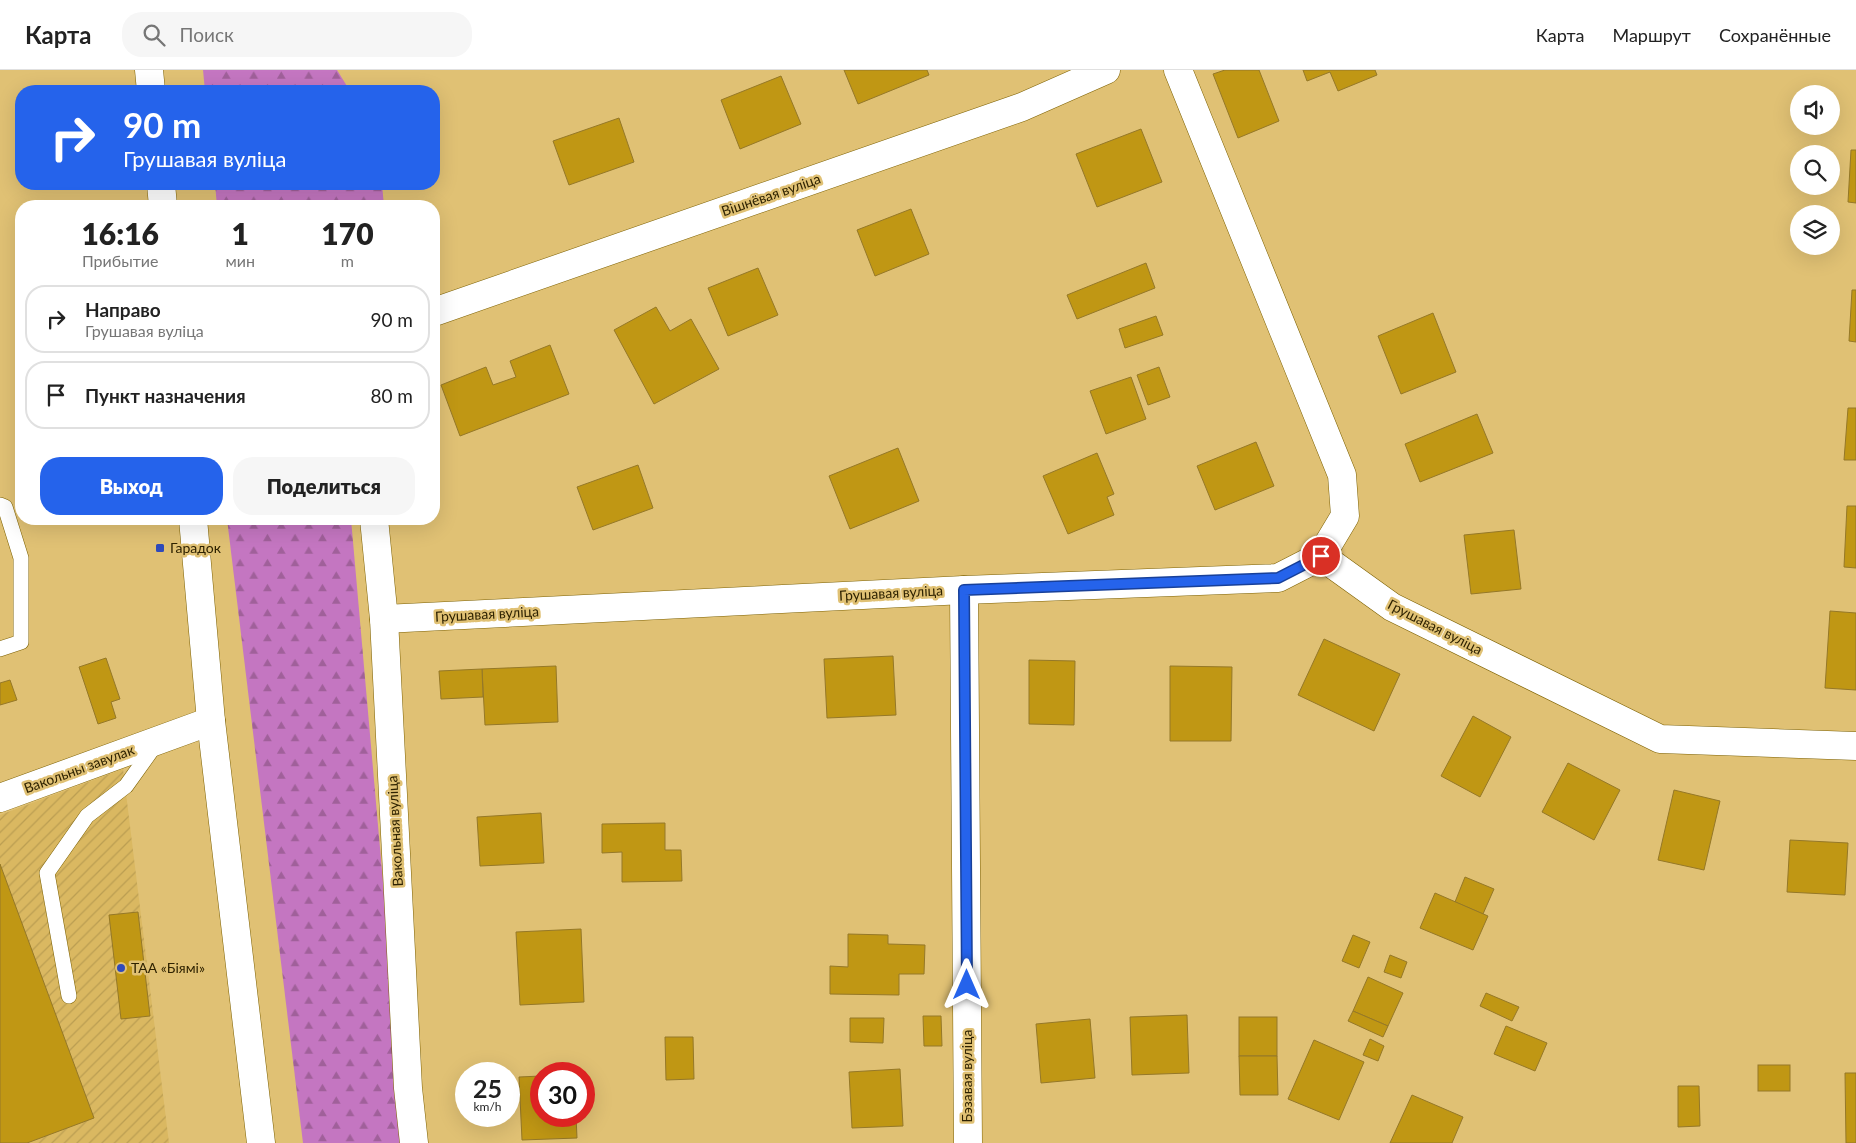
<!DOCTYPE html>
<html lang="ru">
<head>
<meta charset="utf-8">
<style>
  body { margin:0; font-family:Lato,sans-serif; background:#f6f6f6; color:#222; height:100vh; display:flex; flex-direction:column; font-size:19px; white-space:nowrap }
  * { box-sizing:border-box; margin:0 }
  p { font-size:16px; color:#767676 }
  .icon { flex:none; width:28px; height:28px; fill:none; stroke:currentColor; stroke-width:2; stroke-linecap:round; stroke-linejoin:round }
  .map { position:relative; flex:1; overflow:hidden }
  .drawer { position:absolute; left:15px; top:130px; width:425px; height:325px; display:flex; flex-direction:column; background:#fff; border-radius:20px; box-shadow:0 5px 20px #0002 }
  .drawer>* { flex:none }
  .guide { position:absolute; left:15px; top:15px; width:425px; height:105px; border-radius:20px; box-shadow:0 5px 20px #0002; background:#2563eb; color:#fff; overflow:hidden }
  .buttons { position:absolute; left:1790px; top:15px; display:grid; gap:10px }
  .buttons a { display:grid; place-items:center; width:50px; height:50px; border-radius:50%; background:#fff; box-shadow:0 5px 20px #0002; font-size:25px }
  .speed { position:absolute; left:455px; top:992px; display:flex; gap:10px; font-size:25px; font-weight:700; text-align:center }
  .speed>* { display:grid; place-content:center; width:65px; height:65px; border-radius:50%; background:#fff; box-shadow:0 5px 20px #0002; line-height:1 }
  .speed small { font-size:12px; font-weight:400 }
  .speed .limit { border:8px solid #d22; background:#fff; color:#111 }
  .pin { position:absolute; display:grid; place-items:center; width:42px; height:42px; color:#fff; margin:-21px; border:2px solid #fff; border-radius:50%; box-shadow:0 1px 5px #0007 }
  .me { position:absolute; width:55px; margin:-28px; rotate:0deg; stroke-linejoin:round; filter:drop-shadow(0 0 4px #0008) }
  .turn { display:flex; align-items:center; gap:18px; height:105px; padding:0 25px; font-size:22px }
  .turn .icon { width:65px; height:65px; stroke-width:2.5 }
  .turn b { display:block; font-size:35px; line-height:42px }
  .eta { display:flex; justify-content:space-evenly; align-items:center; height:85px; text-align:center }
  .eta b { font-size:30px; font-weight:800; line-height:35px }
  .primary-button { display:flex; gap:10px; margin-top:auto; padding:10px 25px }
  .primary-button a { flex:1; height:58px; border-radius:20px; background:#2563eb; color:#fff; font-size:20px; font-weight:800; line-height:58px; text-align:center }
  .primary-button a+a { background:#f6f6f6; color:#222 }
  ul { padding:0; list-style:none }
  li { display:flex; align-items:center; gap:15px; height:68px; margin:0 10px 8px; padding:0 15px; border:2px solid #e0e0e0; border-radius:20px }
  li div { flex:1 }
  li b { display:block; font-size:19px }
  li em { font-style:normal }
  header { display:flex; align-items:center; gap:30px; box-sizing:border-box; height:70px; padding:0 25px; background:#fff; border-bottom:1px solid #e0e0e0 }
  header strong { font-size:24px }
  nav { display:flex; gap:28px; margin-inline-start:auto; font-size:18px }
  .search { width:350px; height:45px; background:#f6f6f6; display:flex; align-items:center; gap:12px; box-sizing:border-box; padding:0 18px; border-radius:20px; color:#767676; font-size:19px }
  .map>svg:first-child { display:block }
</style>
</head>
<body>
<header>
<strong>Карта</strong>
<div class="search"><svg class="icon" aria-label="search" viewBox="0 0 24 24"><circle cx="10" cy="10" r="6"/><path d="M15 15l6 6"/></svg>Поиск</div>
<nav><a>Карта</a><a>Маршрут</a><a>Сохранённые</a></nav>
</header>
<div class="map">
<svg width="1856" height="1073" viewBox="0 0 1856 1073">
  <defs>
    <pattern id="industrial-furrows" width="10" height="10" patternUnits="userSpaceOnUse" patternTransform="scale(1.25)"><rect width="10" height="10" fill="#dab861"/><path d="M-1 1l2-2M0 10L10 0M9 11l2-2" fill="none" stroke="#bb9e52"/></pattern>
    <pattern id="forest-firs" width="22" height="20" patternUnits="userSpaceOnUse" patternTransform="scale(1.25)"><rect width="22" height="20" fill="#c476c1"/><path d="M5 1l3.5 6h-7zM16 11l3.5 6h-7z" fill="#a0609a"/></pattern>
  </defs>
  <rect width="100%" height="100%" fill="#e0c174"/>
  <!-- industrial -->
  <path fill="url(#industrial-furrows)" d="M123 699 169 1073H0V745Z"/>
  <!-- forest -->
  <g fill="url(#forest-firs)">
    <path d="M203 0H337L350 21H205Z"/>
    <path d="M215 114H382L384 136H217Z"/>
    <path d="M227 449H351L406 1073H303Z"/>
  </g>
  <!-- building -->
  <g fill="#c09714" stroke="#957828">
    <path d="M844 0H927L929 5 858 34Z"/>
    <path d="M1225 0H1259L1279 51 1238 68 1213 4Z"/>
    <path d="M1303 0H1375L1377 5 1338 21 1330 2 1307 11Z"/>
    <path d="M781 6 801 54 740 79 721 30Z"/>
    <path d="M619 48 634 92 569 115 553 71Z"/>
    <path d="M1141 59 1162 112 1097 137 1076 84Z"/>
    <path d="M1851 80H1856V133L1848 132Z"/>
    <path d="M911 139 929 184 875 206 857 160Z"/>
    <path d="M1146 193 1155 218 1077 249 1067 225Z"/>
    <path d="M758 198 778 245 728 266 708 218Z"/>
    <path d="M1852 220H1856V272L1849 271Z"/>
    <path d="M656 237 670 261 691 249 719 299 654 334 614 260Z"/>
    <path d="M1433 243 1456 302 1401 324 1378 266Z"/>
    <path d="M1156 246 1163 265 1125 278 1119 259Z"/>
    <path d="M550 275 569 324 460 366 441 315 486 297 493 315 516 307 510 291Z"/>
    <path d="M1159 297 1170 327 1148 335 1137 305Z"/>
    <path d="M1131 307 1146 349 1106 364 1090 321Z"/>
    <path d="M1848 338H1856V390H1844Z"/>
    <path d="M1477 344 1493 383 1420 412 1405 374Z"/>
    <path d="M1256 372 1274 416 1215 440 1197 396Z"/>
    <path d="M898 378 919 431 850 459 829 406Z"/>
    <path d="M1097 383 1114 424 1107 427 1114 445 1068 464 1043 406Z"/>
    <path d="M638 395 653 438 593 460 577 417Z"/>
    <path d="M1847 436H1856V498L1844 497Z"/>
    <path d="M1514 460 1521 519 1471 524 1464 465Z"/>
    <path d="M1830 541 1856 543V620L1825 618Z"/>
    <path d="M1324 569 1400 604 1374 661 1298 625Z"/>
    <path d="M893 586 896 645 827 648 824 589Z"/>
    <path d="M106 588 120 629 111 632 116 648 98 654 79 597Z"/>
    <path d="M1029 590 1075 591 1074 655 1029 654Z"/>
    <path d="M556 596 558 652 485 655 482 599Z"/>
    <path d="M1170 596 1232 597 1231 671H1170Z"/>
    <path d="M482 599 483 627 441 629 439 601Z"/>
    <path d="M10 610 17 630 0 635V613Z"/>
    <path d="M1473 646 1511 667 1480 727 1441 706Z"/>
    <path d="M1568 693 1620 720 1594 770 1542 742Z"/>
    <path d="M1674 720 1720 731 1704 800 1658 790Z"/>
    <path d="M541 743 544 793 480 796 477 747Z"/>
    <path d="M665 753V780H681L682 811 622 812V782L602 783V754Z"/>
    <path d="M1790 770 1848 773 1845 825 1787 822Z"/>
    <path d="M0 794 94 1048 27 1073H0Z"/>
    <path d="M1465 807 1494 819 1483 844 1455 832Z"/>
    <path d="M1435 823 1488 846 1473 880 1420 858Z"/>
    <path d="M138 842 150 946 121 949 109 845Z"/>
    <path d="M581 859 584 932 520 935 516 862Z"/>
    <path d="M848 864 888 865V874L925 875 924 904H899V925L830 924V896L848 897Z"/>
    <path d="M1353 865 1370 872 1359 898 1342 891Z"/>
    <path d="M1390 885 1407 892 1401 908 1384 902Z"/>
    <path d="M1368 907 1403 923 1388 956 1353 941Z"/>
    <path d="M1486 923 1519 937 1512 951 1480 936Z"/>
    <path d="M1353 941 1388 956 1383 967 1348 951Z"/>
    <path d="M1187 945 1189 1003 1132 1005 1130 947Z"/>
    <path d="M923 946H941L942 976H924Z"/>
    <rect x="1239" y="947" width="38" height="39"/>
    <path d="M850 948H884L883 973 850 972Z"/>
    <path d="M1090 949 1095 1008 1041 1013 1036 954Z"/>
    <path d="M1506 956 1547 973 1535 1001 1494 984Z"/>
    <path d="M665 967H693L694 1009 666 1010Z"/>
    <path d="M1370 969 1384 976 1378 991 1363 985Z"/>
    <path d="M1314 970 1364 992 1339 1050 1288 1029Z"/>
    <path d="M1239 986H1277L1278 1025H1240Z"/>
    <rect x="1758" y="995" width="32" height="26"/>
    <path d="M900 999 903 1056 852 1058 849 1002Z"/>
    <path d="M1845 1003H1856V1073H1846Z"/>
    <path d="M541 1006V1046H576L577 1068 522 1070 519 1007Z"/>
    <path d="M1678 1016H1699L1700 1056 1678 1057Z"/>
    <path d="M1412 1025 1463 1047 1452 1073H1390Z"/>
  </g>
  <g fill="none" stroke-linecap="round" stroke-linejoin="round">
    <defs>
      <g id="service">
        <path d="M0 435 5 437 21 488V572L0 579"/>
        <path d="M69 926 47 803 87 746 126 716 156 674"/>
      </g>
      <g id="minor">
        <path d="M1178 0 1342 405 1345 446 1321 486"/>
        <path d="M434 242 1022 37 1106 0"/>
        <path d="M374 449 384 549 408 1018 414 1073"/>
        <path d="M964 520 968 1073"/>
        <path d="M384 549 964 520 1278 508 1321 486 1392 537 1660 669 1856 676"/>
        <path d="M0 728 211 651"/>
      </g>
      <g id="secondary">
        <path d="M149 0 151 21"/>
        <path d="M161 114 163 136"/>
        <path d="M193 449 211 651 261 1073"/>
      </g>
    </defs>
    <!-- service casing -->
    <use href="#service" stroke="#7d6102" stroke-width="16"/>
    <!-- minor casing -->
    <use href="#minor" stroke="#7d6102" stroke-width="29"/>
    <!-- secondary casing -->
    <use href="#secondary" stroke="#7d6102" stroke-width="29"/>
    <!-- service -->
    <use href="#service" stroke="#fff" stroke-width="15"/>
    <!-- minor -->
    <use href="#minor" stroke="#fff" stroke-width="28"/>
    <!-- secondary -->
    <use href="#secondary" stroke="#fff" stroke-width="28"/>
  </g>
  <g fill="none" stroke-linecap="round" stroke-linejoin="round">
    <defs>
      <path id="route" d="M967 915 964 520 1278 508 1321 486"/>
    </defs>
    <!-- route casing -->
    <use href="#route" stroke="#184099" stroke-width="12"/>
    <!-- route -->
    <use href="#route" stroke="#2563eb" stroke-width="9"/>
  </g>
  <!-- markers -->
  <g fill="#2f4aba" stroke="#e0c174" stroke-width="2">
    <rect x="155" y="473" width="10" height="10" rx="2.5"/>
    <circle cx="121" cy="898" r="5"/>
  </g>
  <g text-anchor="middle" stroke-width="5" stroke-linejoin="round" paint-order="stroke">
    <!-- street labels -->
    <g font-size="14" fill="#2e2201" stroke="#e0c174">
      <text transform="translate(771 125) rotate(-19)" y="5">Вішнёвая вуліца</text>
      <text transform="translate(891 523) rotate(-3)" y="5">Грушавая вуліца</text>
      <text transform="translate(487 544) rotate(-3)" y="5">Грушавая вуліца</text>
      <text transform="translate(1435 557) rotate(27)" y="5">Грушавая вуліца</text>
      <text transform="translate(79 699) rotate(-20)" y="5">Вакольны завулак</text>
      <text transform="translate(395 761) rotate(-93)" y="5">Вакольная вуліца</text>
      <text transform="translate(967 1006) rotate(-90)" y="5">Бэзавая вуліца</text>
    </g>
    <!-- poi labels -->
    <g font-size="14" fill="#2e2201" stroke="#e0c174" text-anchor="start">
      <text x="170" y="483">Гарадок</text>
      <text x="131" y="903">ТАА «Біямі»</text>
    </g>
  </g>
</svg>
<div class="buttons">
<a><svg class="icon" aria-label="sound" viewBox="0 0 24 24"><path d="M4 9h4l5-4v14l-5-4H4zM17 9q2 3 0 6"/></svg></a>
<a><svg class="icon" aria-label="search" viewBox="0 0 24 24"><circle cx="10" cy="10" r="6"/><path d="M15 15l6 6"/></svg></a>
<a><svg class="icon" aria-label="layers" viewBox="0 0 24 24"><path d="M12 4l9 5-9 5-9-5zM3 14l9 5 9-5"/></svg></a>
</div>
<div class="speed"><div>25<small>km/h</small></div><div class="limit">30</div></div>
<div class="pin" style="left:1321px;top:486px;background:#d93025"><svg class="icon" aria-label="arrive" viewBox="0 0 24 24"><path d="M6 21V4h12l-3 4 3 4H6"/></svg></div>
<svg class="me" style="left:967px;top:915px" viewBox="-20 -20 40 40"><path d="M0-17L14 15 0 8-14 15z" fill="#2563eb" stroke="#fff" stroke-width="4"/></svg>
<div class="guide">
<div class="turn"><svg class="icon" aria-label="right" viewBox="0 0 24 24"><path d="M7 20v-9h11M14 6l5 5-5 5"/></svg><div><b>90 m</b>Грушавая вуліца</div></div>
</div>
<section class="drawer">
<div class="eta">
<div><b>16:16</b><p>Прибытие</p></div>
<div><b>1</b><p>мин</p></div>
<div><b>170</b><p>m</p></div>
</div>
<ul>
<li><svg class="icon" aria-label="right" viewBox="0 0 24 24"><path d="M7 20v-9h11M14 6l5 5-5 5"/></svg><div><b>Направо</b><p>Грушавая вуліца</p></div><em>90 m</em></li>
<li><svg class="icon" aria-label="arrive" viewBox="0 0 24 24"><path d="M6 21V4h12l-3 4 3 4H6"/></svg><div><b>Пункт назначения</b></div><em>80 m</em></li>
</ul>
<div class="primary-button"><a>Выход</a><a>Поделиться</a></div>
</section>
</div>
</body>
</html>
